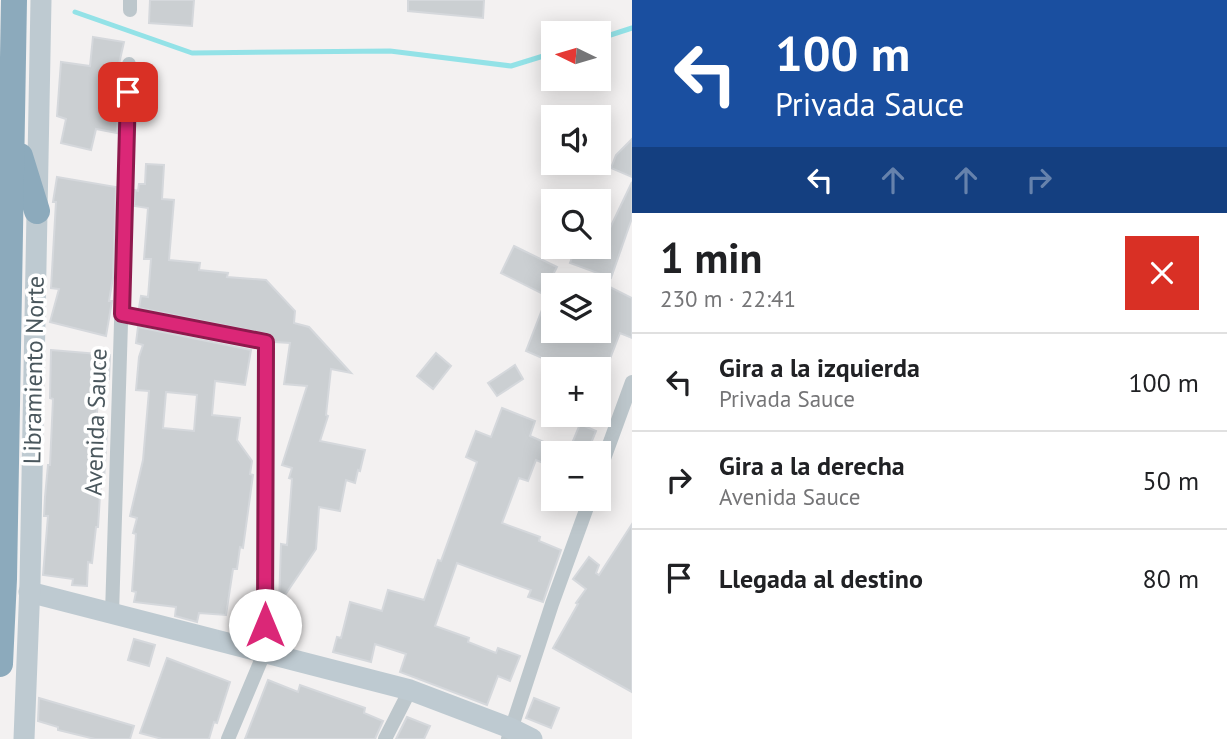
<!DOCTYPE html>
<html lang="es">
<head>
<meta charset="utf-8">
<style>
  body { margin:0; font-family:"PT Sans",sans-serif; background:#f2f2f2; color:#202124; height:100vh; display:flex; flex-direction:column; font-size:26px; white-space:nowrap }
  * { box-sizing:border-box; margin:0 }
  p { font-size:23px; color:#757577 }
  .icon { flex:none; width:38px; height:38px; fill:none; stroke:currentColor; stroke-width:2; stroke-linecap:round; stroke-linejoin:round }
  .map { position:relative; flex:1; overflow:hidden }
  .sheet { display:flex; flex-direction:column; background:#fff; width:595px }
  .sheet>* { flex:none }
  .hud { background:#1a4fa0; color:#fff; overflow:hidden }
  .needle { width:46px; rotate:275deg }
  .fabs { position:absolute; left:541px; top:21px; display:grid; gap:14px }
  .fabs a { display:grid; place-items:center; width:70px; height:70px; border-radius:0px; background:#fff; box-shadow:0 4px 18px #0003; font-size:35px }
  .pin { position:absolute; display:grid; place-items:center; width:60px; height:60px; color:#fff; margin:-30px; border-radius:14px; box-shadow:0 4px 10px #0006 }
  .me { position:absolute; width:77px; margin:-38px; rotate:0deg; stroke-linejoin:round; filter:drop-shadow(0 0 5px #0008) }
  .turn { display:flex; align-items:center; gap:24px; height:147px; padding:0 28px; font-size:32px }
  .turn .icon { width:91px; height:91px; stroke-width:2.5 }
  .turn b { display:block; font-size:49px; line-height:60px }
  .lanes { display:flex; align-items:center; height:66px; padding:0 28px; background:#0003; justify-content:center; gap:35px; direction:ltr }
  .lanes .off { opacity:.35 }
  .round { display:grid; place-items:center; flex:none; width:74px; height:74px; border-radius:0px; background:#f2f2f2 }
  .overview { display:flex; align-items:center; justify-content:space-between; height:119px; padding:0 28px }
  h1 { font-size:42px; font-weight:700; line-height:52px }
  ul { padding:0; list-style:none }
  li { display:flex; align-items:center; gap:21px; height:98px; padding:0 28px; border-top:2px solid #e0e0e0 }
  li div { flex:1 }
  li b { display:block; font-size:26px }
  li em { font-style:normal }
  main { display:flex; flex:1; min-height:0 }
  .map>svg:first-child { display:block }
</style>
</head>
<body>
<main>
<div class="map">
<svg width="632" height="739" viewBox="0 0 632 739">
  <rect width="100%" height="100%" fill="#f3f1f1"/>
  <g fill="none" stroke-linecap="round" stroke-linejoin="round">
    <!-- stream -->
    <g stroke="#93e2e7" stroke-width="5">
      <path d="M75 12 192 53 390 51 511 66 553 53"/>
      <path d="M598 39 632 28"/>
    </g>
  </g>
  <!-- building -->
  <g fill="#cbcfd2" stroke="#d5d8dc" stroke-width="2" fill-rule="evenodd">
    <path d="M150 0H194L192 26 149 23Z"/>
    <path d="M408 0H484L483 18 408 11Z"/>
    <path d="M93 37 124 42 119 64 117 133 96 129 91 150 61 143 66 119 57 116 61 62 90 66Z"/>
    <path d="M632 139V177L611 168 616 155Z"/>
    <path d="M146 164 164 165 162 199 174 200 169 260 200 263 199 270 228 273 227 277 266 280 295 311 294 323 309 327 351 373 331 369 326 415 328 416 320 441 365 450 360 471 358 470 355 483 346 480 340 511 319 507 316 549 279 604 281 544 287 545 292 479 289 478 292 468 282 465 307 386 284 384 290 343 275 342 268 334 139 308 141 296 148 297 151 259H144L148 208 134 206 135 190 138 191 139 184H145Z"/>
    <path d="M57 177 116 187 113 278 109 301H112L106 336 50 322 59 289 51 288 56 202H53Z"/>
    <path d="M632 182V218L611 278 570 263 576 247H598V224L610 228Z"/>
    <path d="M514 246 557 267 543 294 501 273Z"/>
    <path d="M552 284 553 331H598V306L608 286 632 298V338L620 333 606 369H560L561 366 526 351Z"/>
    <path d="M138 327 251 350 245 385 215 381 212 415 240 418 237 440 252 461 250 474 253 475 243 548 240 547 237 569H233L226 615 199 613 197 622 175 616 176 607 134 602 136 592 132 591 136 534 133 533 137 518 130 516 143 460 149 391 136 390 139 357 143 345 136 343ZM166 392 197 395 194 431 163 428Z"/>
    <path d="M51 350 110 355 109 379H106L104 397 98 396 96 429 107 430 104 480H101L98 527H96L92 563 88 562 87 586 72 585 73 579 43 575 48 516H44L45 497 48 465H50L53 399 50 398Z"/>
    <path d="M436 353 451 366 433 389 417 376Z"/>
    <path d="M515 365 523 379 497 396 488 383Z"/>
    <path d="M502 408 535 421 530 436 553 446V467L536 460 528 481 519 478 502 523 540 537 539 541 561 550 543 602 528 597 531 590 457 563 435 626 469 638 468 642 496 653 498 648 520 656 510 681 498 676 487 705 400 672 406 654 375 644 371 662 333 652 337 637 341 638 350 602 382 611 388 590 424 600 438 560 441 561 477 462 466 457 476 431 491 437Z"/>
    <path d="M580 424 596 431 587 453H568Z"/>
    <path d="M632 524V692L553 648 578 604 576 603 586 589 573 579 589 557 599 565 596 573 599 575Z"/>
    <path d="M134 639 155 645 149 666 128 660Z"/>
    <path d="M167 658 230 682 217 723 214 722 209 739H162L140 733Z"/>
    <path d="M268 680 298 692 300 685 365 708 364 713 383 721 375 739H245Z"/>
    <path d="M39 698 134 726 130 739H95L58 730V727L38 721Z"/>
    <path d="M534 698 559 708 551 728 526 718Z"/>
    <path d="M407 717 430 726 424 739H396Z"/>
  </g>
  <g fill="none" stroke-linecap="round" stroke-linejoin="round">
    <!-- street -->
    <g stroke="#bdc7cc" stroke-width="14">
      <path d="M130 10V0"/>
      <path d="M122 314 266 343 265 651 228 739"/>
      <path d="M598 475 632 382"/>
      <path d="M112 614 129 64"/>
      <path d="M385 739 410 690"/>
      <path d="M508 739 552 604 590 499"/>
    </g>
    <!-- secondary -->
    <g stroke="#becad1" stroke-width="21">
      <path d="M29 592 410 690 510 728 532 739"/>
      <path d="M24 739 30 583 41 0"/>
    </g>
    <!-- highway -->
    <g stroke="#8caabc" stroke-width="26">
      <path d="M20 156 37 211"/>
      <path d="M0 664 4 579 14 0"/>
    </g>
  </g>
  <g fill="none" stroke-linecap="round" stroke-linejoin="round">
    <defs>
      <path id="route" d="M128 92 122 314 266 342 265 625"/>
    </defs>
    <!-- route casing -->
    <use href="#route" stroke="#8e194d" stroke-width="18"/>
    <!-- route -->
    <use href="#route" stroke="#db2777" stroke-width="12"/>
  </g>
  <g text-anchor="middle" stroke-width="7" stroke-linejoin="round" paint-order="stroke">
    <!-- street labels -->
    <g font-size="24" fill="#4a575d" stroke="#fff">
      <text transform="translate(34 370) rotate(-89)" y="8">Libramiento Norte</text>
      <text transform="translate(96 422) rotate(-88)" y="8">Avenida Sauce</text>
    </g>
  </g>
</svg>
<div class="fabs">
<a><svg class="needle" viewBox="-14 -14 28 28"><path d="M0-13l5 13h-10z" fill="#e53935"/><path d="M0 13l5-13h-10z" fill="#757577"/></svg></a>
<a><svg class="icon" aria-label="sound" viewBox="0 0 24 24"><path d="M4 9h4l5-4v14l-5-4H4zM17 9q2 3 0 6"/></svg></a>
<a><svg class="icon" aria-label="search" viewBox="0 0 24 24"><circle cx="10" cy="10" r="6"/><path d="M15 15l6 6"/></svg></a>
<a><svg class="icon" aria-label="layers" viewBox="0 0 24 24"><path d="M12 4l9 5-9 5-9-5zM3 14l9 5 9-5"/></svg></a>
<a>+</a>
<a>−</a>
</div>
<div class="pin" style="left:128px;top:92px;background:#d93025"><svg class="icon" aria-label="arrive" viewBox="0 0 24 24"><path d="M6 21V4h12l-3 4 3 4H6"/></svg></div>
<svg class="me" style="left:265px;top:625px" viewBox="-20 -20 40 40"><circle r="19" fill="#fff"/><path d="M0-13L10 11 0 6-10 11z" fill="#db2777"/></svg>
</div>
<section class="sheet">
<div class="hud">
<div class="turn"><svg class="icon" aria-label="left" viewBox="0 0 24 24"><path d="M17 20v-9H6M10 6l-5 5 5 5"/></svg><div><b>100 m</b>Privada Sauce</div></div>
<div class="lanes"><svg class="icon" aria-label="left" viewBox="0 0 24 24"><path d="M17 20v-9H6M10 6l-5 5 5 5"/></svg><svg class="icon off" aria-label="ahead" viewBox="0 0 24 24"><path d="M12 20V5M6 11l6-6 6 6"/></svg><svg class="icon off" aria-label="ahead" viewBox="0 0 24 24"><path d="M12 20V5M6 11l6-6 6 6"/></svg><svg class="icon off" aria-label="right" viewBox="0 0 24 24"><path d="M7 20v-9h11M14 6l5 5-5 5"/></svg></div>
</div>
<div class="overview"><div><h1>1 min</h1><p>230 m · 22:41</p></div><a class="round" style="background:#d93025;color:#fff"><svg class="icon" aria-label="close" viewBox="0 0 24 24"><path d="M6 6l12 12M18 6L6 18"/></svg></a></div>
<ul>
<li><svg class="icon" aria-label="left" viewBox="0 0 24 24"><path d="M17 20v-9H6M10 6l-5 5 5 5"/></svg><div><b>Gira a la izquierda</b><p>Privada Sauce</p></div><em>100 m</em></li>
<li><svg class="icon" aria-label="right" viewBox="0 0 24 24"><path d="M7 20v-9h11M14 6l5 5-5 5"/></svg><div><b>Gira a la derecha</b><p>Avenida Sauce</p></div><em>50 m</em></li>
<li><svg class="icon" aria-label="arrive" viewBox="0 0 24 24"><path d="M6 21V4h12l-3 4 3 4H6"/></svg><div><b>Llegada al destino</b></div><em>80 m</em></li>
</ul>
</section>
</main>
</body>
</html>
